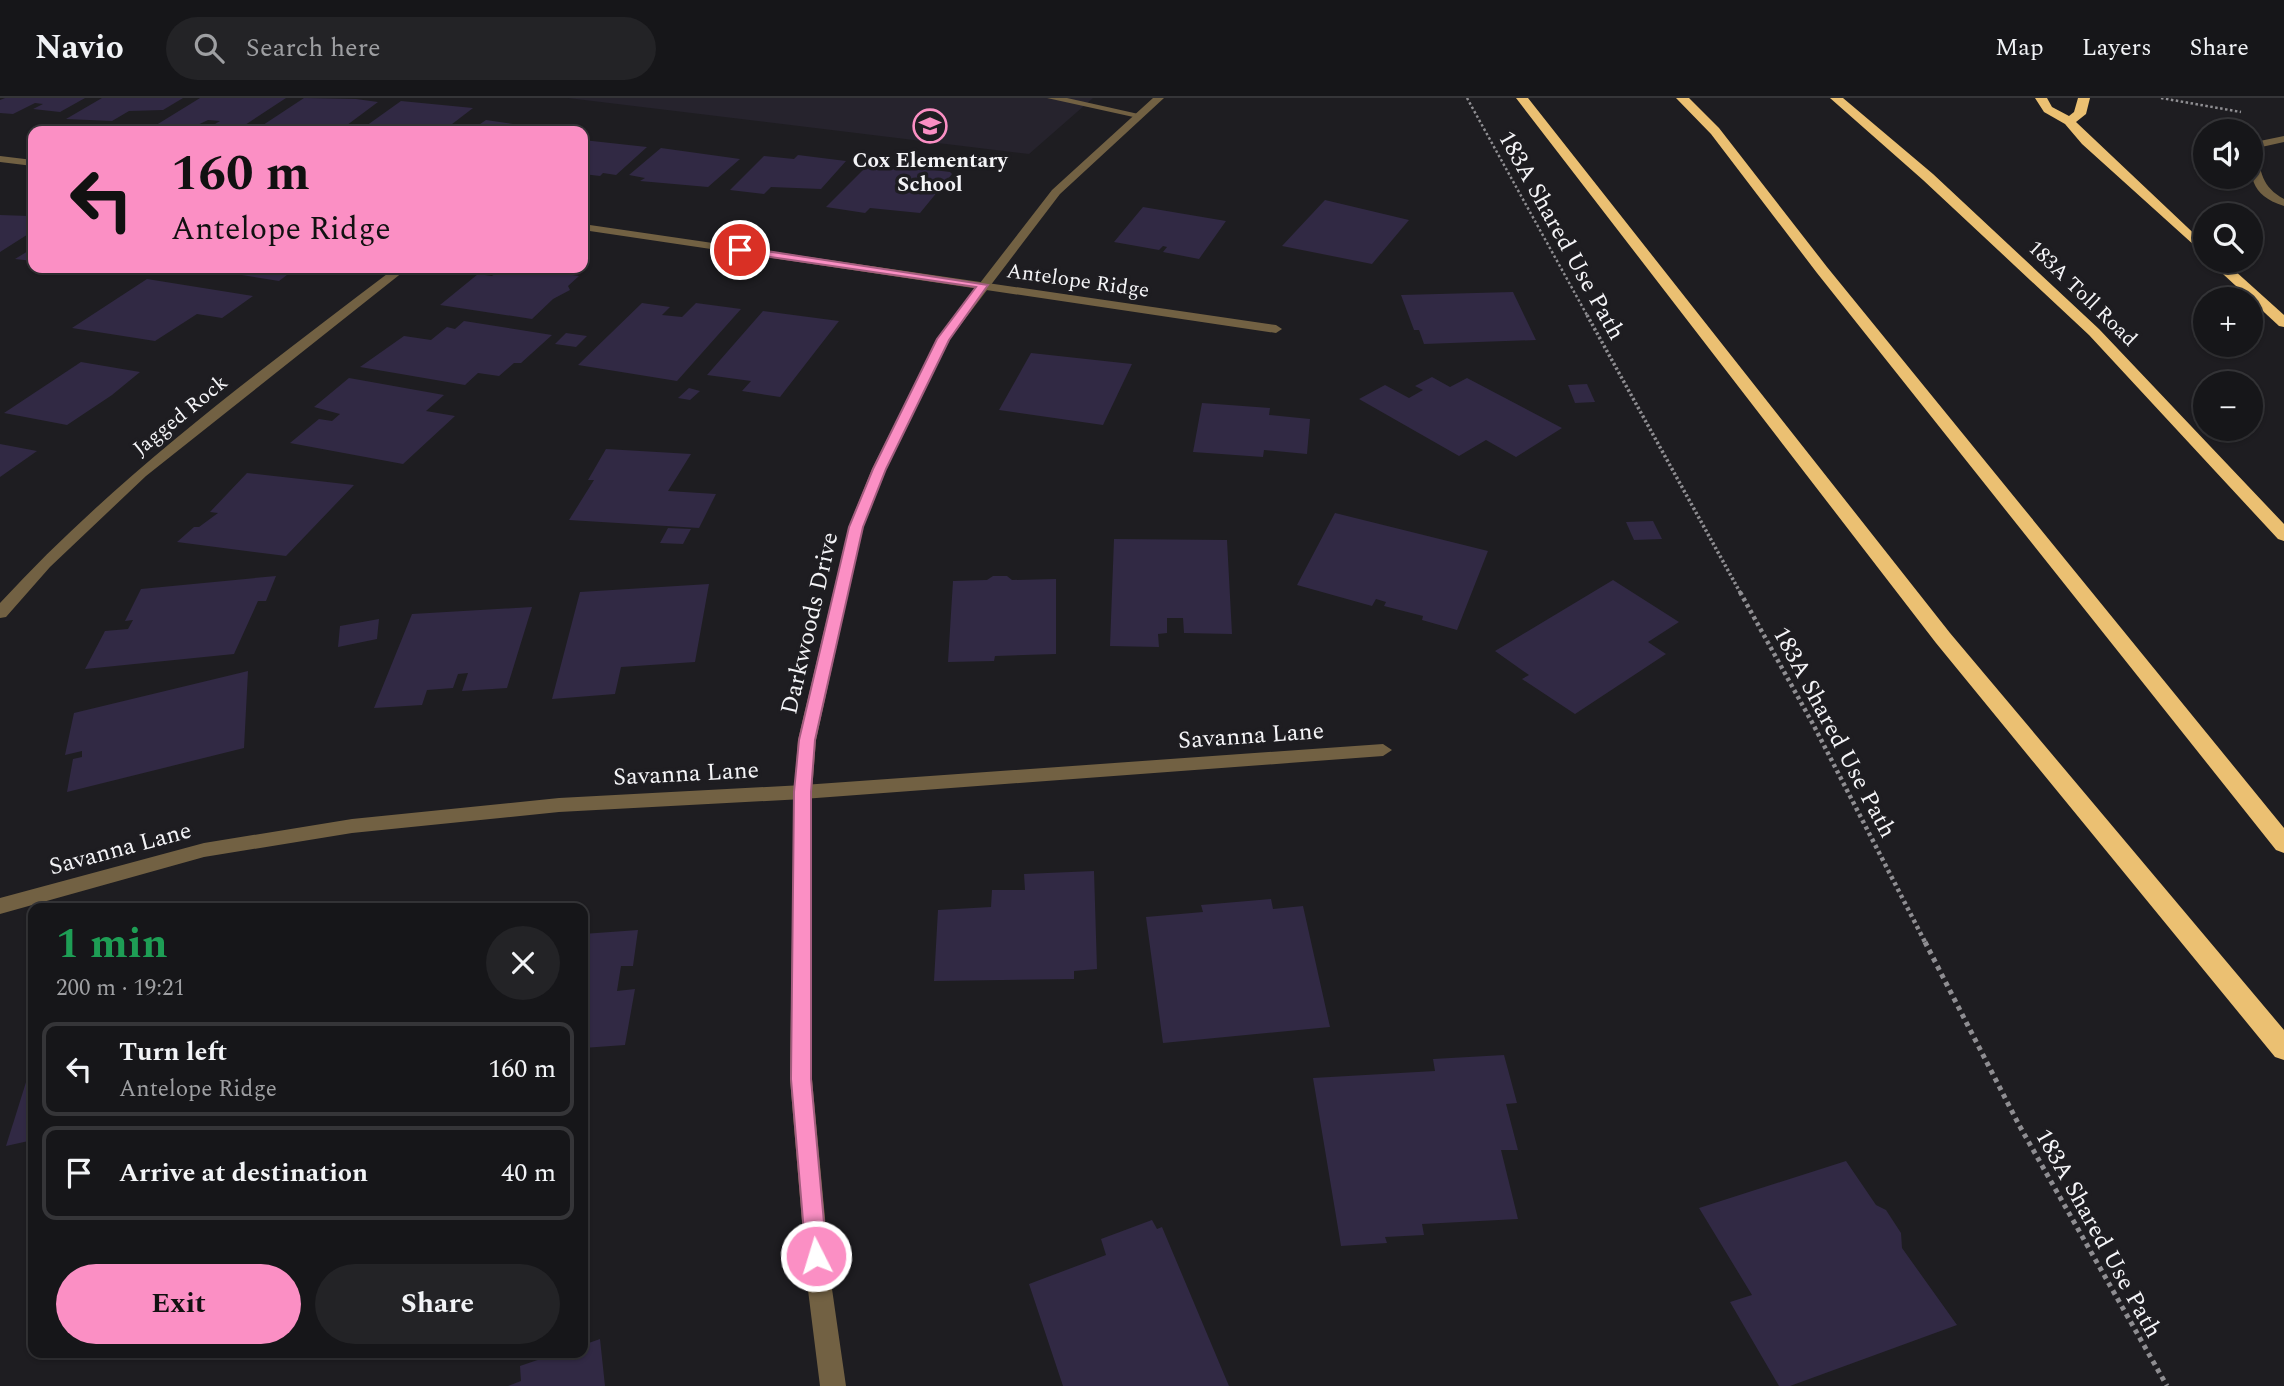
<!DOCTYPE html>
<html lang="en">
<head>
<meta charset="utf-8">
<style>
  body { margin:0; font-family:Spectral,serif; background:#232326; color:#f1f3f6; height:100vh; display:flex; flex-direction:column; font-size:26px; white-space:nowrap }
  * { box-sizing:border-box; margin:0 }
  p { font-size:23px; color:#9e9fa2 }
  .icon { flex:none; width:38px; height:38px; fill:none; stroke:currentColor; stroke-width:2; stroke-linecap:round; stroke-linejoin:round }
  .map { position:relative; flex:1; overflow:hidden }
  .sheet { position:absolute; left:28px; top:805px; width:560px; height:455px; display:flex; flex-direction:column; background:#161619; border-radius:14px; box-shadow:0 2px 5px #0004,0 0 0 2px #353538 }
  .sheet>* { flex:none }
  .guide { position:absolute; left:28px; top:28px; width:560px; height:147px; border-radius:14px; box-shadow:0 2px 5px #0004,0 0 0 2px #353538; background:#fb8fc4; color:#111; overflow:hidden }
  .fabs { position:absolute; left:2193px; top:21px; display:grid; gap:14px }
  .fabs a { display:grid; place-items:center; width:70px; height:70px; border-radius:50%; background:#161619; box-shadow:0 2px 5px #0004,0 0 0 2px #353538; font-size:35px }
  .pin { position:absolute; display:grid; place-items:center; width:60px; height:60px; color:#fff; margin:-30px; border:4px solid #fff; border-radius:50%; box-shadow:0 2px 7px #0007 }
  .me { position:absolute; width:77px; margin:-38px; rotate:355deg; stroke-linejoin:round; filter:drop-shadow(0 0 5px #0008) }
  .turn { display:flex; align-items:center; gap:24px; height:147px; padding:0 28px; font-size:32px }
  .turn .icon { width:91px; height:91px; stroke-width:2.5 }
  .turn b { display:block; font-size:49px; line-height:60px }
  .round { display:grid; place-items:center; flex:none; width:74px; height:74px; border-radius:37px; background:#232326 }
  .head { display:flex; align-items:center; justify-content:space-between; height:119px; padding:0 28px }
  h1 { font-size:42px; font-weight:700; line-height:52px; color:#1e9e55 }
  .button { display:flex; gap:14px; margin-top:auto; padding:14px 28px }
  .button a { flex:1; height:80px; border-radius:42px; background:#fb8fc4; color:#111; font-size:28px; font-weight:700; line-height:80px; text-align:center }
  .button a+a { background:#232326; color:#f1f3f6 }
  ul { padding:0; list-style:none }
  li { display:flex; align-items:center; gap:21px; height:94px; margin:0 14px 10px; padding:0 14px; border:4px solid #353538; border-radius:14px }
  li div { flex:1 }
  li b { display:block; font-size:26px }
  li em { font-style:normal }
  header { display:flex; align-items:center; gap:42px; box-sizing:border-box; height:98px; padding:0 35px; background:#161619; border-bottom:2px solid #353538 }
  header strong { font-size:33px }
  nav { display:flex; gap:38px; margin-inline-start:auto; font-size:24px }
  .search { width:490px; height:63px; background:#232326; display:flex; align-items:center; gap:18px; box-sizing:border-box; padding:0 24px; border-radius:38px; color:#9e9fa2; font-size:26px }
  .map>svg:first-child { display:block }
</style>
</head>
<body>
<header>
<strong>Navio</strong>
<div class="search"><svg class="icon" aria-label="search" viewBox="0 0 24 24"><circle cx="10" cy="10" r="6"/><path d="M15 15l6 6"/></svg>Search here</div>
<nav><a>Map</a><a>Layers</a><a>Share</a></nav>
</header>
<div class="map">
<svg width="2284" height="1288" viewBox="0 0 2284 1288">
  <rect width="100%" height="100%" fill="#1e1d21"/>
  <!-- built -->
  <path fill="#26232d" d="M568 0H1093L1029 56Z"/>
  <!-- building -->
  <g fill="#312944">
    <path d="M5 0H85L60 14 33 11 43 6 35 5 13 16 0 15V2Z"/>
    <path d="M102 0H183L163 12 129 13 112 23 66 21Z"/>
    <path d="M200 0H286L239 31 210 29 220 23 208 22 187 32 153 29Z"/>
    <path d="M304 0 356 1 378 4 339 33H254Z"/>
    <path d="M401 3 473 10 443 33H359Z"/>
    <path d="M486 22 513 26H516L507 33H470Z"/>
    <path d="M534 28 558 31 526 33Z"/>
    <path d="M583 42 647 49 616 77 603 75 600 78 583 76Z"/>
    <path d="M661 50 740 61 708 89 640 83 645 80 629 77Z"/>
    <path d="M798 57 846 63 821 91 771 89 764 96 730 92 764 58 794 61Z"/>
    <path d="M916 58 918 59 931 60 925 67 910 65Z"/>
    <path d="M871 64 950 74 952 76 920 115 870 110 865 115 826 109Z"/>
    <path d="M1325 102 1409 122 1372 166 1282 148Z"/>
    <path d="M1143 109 1226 123 1199 161 1163 154 1167 149 1163 148 1159 152 1114 144Z"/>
    <path d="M33 115V133L0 154V117L29 118Z"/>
    <path d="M33 150V163L15 161Z"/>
    <path d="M198 170H296L279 183Z"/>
    <path d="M502 170H559L553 174 579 178 568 188 570 192 553 201 532 221 440 207 478 176 492 178Z"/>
    <path d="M147 181 253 198 222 220 197 216 155 243 72 230Z"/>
    <path d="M1513 194 1536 242 1424 246 1419 232H1414L1401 197Z"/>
    <path d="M642 205 670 209 662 217 682 219 696 205 741 211 677 283 578 267Z"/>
    <path d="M763 213 839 223 780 299 742 293 751 283 707 277Z"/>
    <path d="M464 223 552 237 521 265H514L499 278 478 275 465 287 360 269 404 238 431 242 447 229 455 231Z"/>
    <path d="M566 235 587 238 576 249 555 246Z"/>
    <path d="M1031 255 1132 266 1103 327 999 312Z"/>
    <path d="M81 264 140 274 112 297 67 327 4 315Z"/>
    <path d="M1432 279 1450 289 1467 280 1562 330 1516 359 1486 342 1459 358 1359 301 1385 287 1409 300 1423 292 1415 288Z"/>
    <path d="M349 280 444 297 426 313 455 318 403 366 290 345 319 321 332 323 340 316 314 309Z"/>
    <path d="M1587 286 1595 304 1575 305 1568 287Z"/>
    <path d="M689 290 700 293 690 302 678 300Z"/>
    <path d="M1202 305 1270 310 1269 317 1310 321 1307 356 1264 352 1263 359 1193 354Z"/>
    <path d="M0 346 37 353 0 379Z"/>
    <path d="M606 351 691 356 668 393 716 396 699 430 569 422 594 382H588Z"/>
    <path d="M247 375 354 387 286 458 177 444 194 429H199L218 415 210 414Z"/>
    <path d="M1335 415 1488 453 1457 532 1422 522 1423 518 1384 508 1386 504 1376 501 1372 508 1297 487Z"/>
    <path d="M1653 423 1662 441 1634 442 1626 424Z"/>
    <path d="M668 430 691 431 683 446 660 445Z"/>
    <path d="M1114 441 1227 442 1232 536 1184 535 1183 520H1167V535L1158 536 1159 549 1110 548Z"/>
    <path d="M276 478 266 503H258L234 556 85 571 105 533 128 531 133 522 125 523 141 491Z"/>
    <path d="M993 478H1007L1012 482 1056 481V556L995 558 994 563 948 564 953 483 987 482Z"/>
    <path d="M1613 482 1679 524 1648 544 1666 556 1575 616 1522 581 1529 577 1495 553Z"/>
    <path d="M709 486 695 564 621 569 615 596 552 601 580 494Z"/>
    <path d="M532 509 507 590 462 593 468 575 458 576 453 590 427 592 422 607 374 610 412 516Z"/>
    <path d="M379 521 377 541 338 549 340 528Z"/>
    <path d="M248 573 244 650 67 694 73 661 82 659V653L65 657 74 615Z"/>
    <path d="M1094 773 1097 871 1074 873V881L934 883 938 812 991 809 992 792H1025L1024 776Z"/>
    <path d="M1271 801 1273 811 1303 808 1330 929 1163 945 1146 819 1203 814 1201 807Z"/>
    <path d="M638 832 633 868H621L617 893 635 891 625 947 583 950V836Z"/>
    <path d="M1504 957 1517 1005 1506 1006 1518 1052H1501L1518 1121 1422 1126 1424 1137 1385 1139 1387 1145 1341 1148 1313 980 1435 973 1433 961Z"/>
    <path d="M33 962V1042L6 1048Z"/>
    <path d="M1846 1063 1876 1107 1886 1112 1901 1135 1902 1150 1957 1227 1790 1288H1779L1730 1204 1752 1197 1699 1110Z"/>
    <path d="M1152 1122 1157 1131 1162 1129 1229 1288H1063L1029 1186 1106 1157 1101 1141Z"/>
    <path d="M600 1241 605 1288H508L521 1283 520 1268 558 1255H583V1247Z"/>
  </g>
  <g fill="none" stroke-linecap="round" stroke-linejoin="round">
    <!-- path-far3 -->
    <g stroke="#8f8e92" stroke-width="2.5" stroke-dasharray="2.5 2.5" stroke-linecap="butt">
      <path d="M1467 0 1588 219"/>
      <path d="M2161 0 2241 14"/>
    </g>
    <!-- path-far2 -->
    <path stroke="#8f8e92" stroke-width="3.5" stroke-dasharray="2.5 2.5" stroke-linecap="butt" d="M1587 217 1741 496"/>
    <!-- path-far1 -->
    <path stroke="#8f8e92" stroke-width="4.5" stroke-dasharray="3.5 3.5" stroke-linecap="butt" d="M1740 494 1814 628 1926 846"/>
    <!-- path -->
    <path stroke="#8f8e92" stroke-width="5" stroke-dasharray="4.5 4.5" stroke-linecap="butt" d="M1925 844 2019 1027 2167 1288"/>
    <!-- service -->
    <g fill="#726143" fill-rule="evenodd">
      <path d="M1047 0H1067L1143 17 1138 20Z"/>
      <path d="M2284 38V44L2257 50C2260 74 2262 89 2284 101V108C2249 97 2250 77 2250 45Z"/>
    </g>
    <!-- minor -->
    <g fill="#726143" fill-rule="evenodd">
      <path d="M0 58 33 62V68L0 64Z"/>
      <path d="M583 126 1276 227 1282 231 1276 235 583 132Z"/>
      <path d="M395 170H408L146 378 50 469 6 519 0 520V505C118 377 257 275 395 170Z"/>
      <path d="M1383 646 1392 652 1383 658 803 701 559 714 352 735 204 759 0 816V800L204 745 352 721 559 700 803 687Z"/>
    </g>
    <!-- tertiary -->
    <path fill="#726143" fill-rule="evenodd" d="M1153 0H1164L1060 96 949 242 886 371 863 428 816 642 812 694V981L831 1184 846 1288H820L807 1184 790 981 794 694 798 642 849 428 872 371 939 238 1052 92Z"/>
    <!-- motorway -->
    <g fill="#ebc072" fill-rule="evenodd">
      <path d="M1516 0H1528L1950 535 2284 932V962L2275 959 1936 545Z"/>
      <path d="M1676 0H1689L1719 30 1827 169 2284 730V755L2276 752 1817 175 1711 36Z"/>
      <path d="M1830 0H1843L1933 76 2099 231 2284 426V443L2278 441 2089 237 1923 82Z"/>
      <path d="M2035 0H2047L2052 9 2069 18 2074 14 2078 0H2090L2086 16 2076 24 2205 146V157L2082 46 2065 26 2044 14Z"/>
      <path d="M2209 163H2224L2284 217V229L2279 228Z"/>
    </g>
  </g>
  <!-- route -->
  <path fill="#fb8fc4" stroke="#a35d7f" stroke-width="2" d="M740 149 988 187 949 242 886 371 863 429 815 642 811 694V981L827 1158 824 1166 816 1169 809 1166 806 1158 791 981 794 694 799 642 849 429 873 371 937 241 976 189 736 154 734 152Z"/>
  <!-- icons -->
  <defs>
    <symbol id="school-ring" viewBox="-11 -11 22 22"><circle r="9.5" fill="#1e1d21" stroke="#fb8fc4" stroke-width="1.5"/><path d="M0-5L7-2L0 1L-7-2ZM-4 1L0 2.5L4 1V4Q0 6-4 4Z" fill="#fb8fc4"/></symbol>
  </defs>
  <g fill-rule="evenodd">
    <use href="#school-ring" x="911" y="9" width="38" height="38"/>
  </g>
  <g text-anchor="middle" stroke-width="7" stroke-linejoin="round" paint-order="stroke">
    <!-- far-poi labels -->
    <g font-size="21" font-weight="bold" fill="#f4f4f7" stroke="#1e1d21">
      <text x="930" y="69">Cox Elementary<tspan x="930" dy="24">School</tspan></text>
    </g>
    <!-- far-street labels -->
    <g font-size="21" fill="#f4f4f7" stroke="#1e1d21">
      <text transform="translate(1078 182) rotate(8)" y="7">Antelope Ridge</text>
      <text transform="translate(2083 195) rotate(44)" y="7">183A Toll Road</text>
      <text transform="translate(180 317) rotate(-39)" y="7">Jagged Rock</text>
    </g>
    <!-- street labels -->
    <g font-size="24" fill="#f4f4f7" stroke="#1e1d21">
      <text transform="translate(1562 137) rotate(61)" y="8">183A Shared Use Path</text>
      <text transform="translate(809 525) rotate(-77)" y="8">Darkwoods Drive</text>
      <text transform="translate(1835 634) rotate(62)" y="8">183A Shared Use Path</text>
      <text transform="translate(1251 637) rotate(-4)" y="8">Savanna Lane</text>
      <text transform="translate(686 675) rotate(-3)" y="8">Savanna Lane</text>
      <text transform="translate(120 750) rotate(-15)" y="8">Savanna Lane</text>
      <text transform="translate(2099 1135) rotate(61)" y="8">183A Shared Use Path</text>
    </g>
  </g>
</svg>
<div class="fabs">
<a><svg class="icon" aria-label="sound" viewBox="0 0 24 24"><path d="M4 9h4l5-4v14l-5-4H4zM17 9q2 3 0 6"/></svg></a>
<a><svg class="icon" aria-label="search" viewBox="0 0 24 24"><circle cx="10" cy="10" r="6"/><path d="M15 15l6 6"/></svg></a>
<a>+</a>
<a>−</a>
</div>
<div class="pin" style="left:740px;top:152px;background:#d93025"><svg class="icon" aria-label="arrive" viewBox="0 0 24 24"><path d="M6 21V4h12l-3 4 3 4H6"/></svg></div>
<svg class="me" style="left:816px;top:1158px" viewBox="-20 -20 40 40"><circle r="17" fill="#fb8fc4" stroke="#fff" stroke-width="3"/><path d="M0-11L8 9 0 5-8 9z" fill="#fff"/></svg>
<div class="guide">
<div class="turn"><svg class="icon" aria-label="left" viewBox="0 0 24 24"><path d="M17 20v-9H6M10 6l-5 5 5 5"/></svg><div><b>160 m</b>Antelope Ridge</div></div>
</div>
<section class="sheet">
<div class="head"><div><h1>1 min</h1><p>200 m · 19:21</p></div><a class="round"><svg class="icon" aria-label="close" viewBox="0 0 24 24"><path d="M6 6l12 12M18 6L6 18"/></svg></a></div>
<ul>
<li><svg class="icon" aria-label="left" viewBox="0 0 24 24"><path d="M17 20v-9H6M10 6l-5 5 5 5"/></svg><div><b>Turn left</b><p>Antelope Ridge</p></div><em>160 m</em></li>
<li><svg class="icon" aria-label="arrive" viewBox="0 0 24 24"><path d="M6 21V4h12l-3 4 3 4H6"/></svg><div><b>Arrive at destination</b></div><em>40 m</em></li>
</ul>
<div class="button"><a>Exit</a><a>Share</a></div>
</section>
</div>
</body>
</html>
